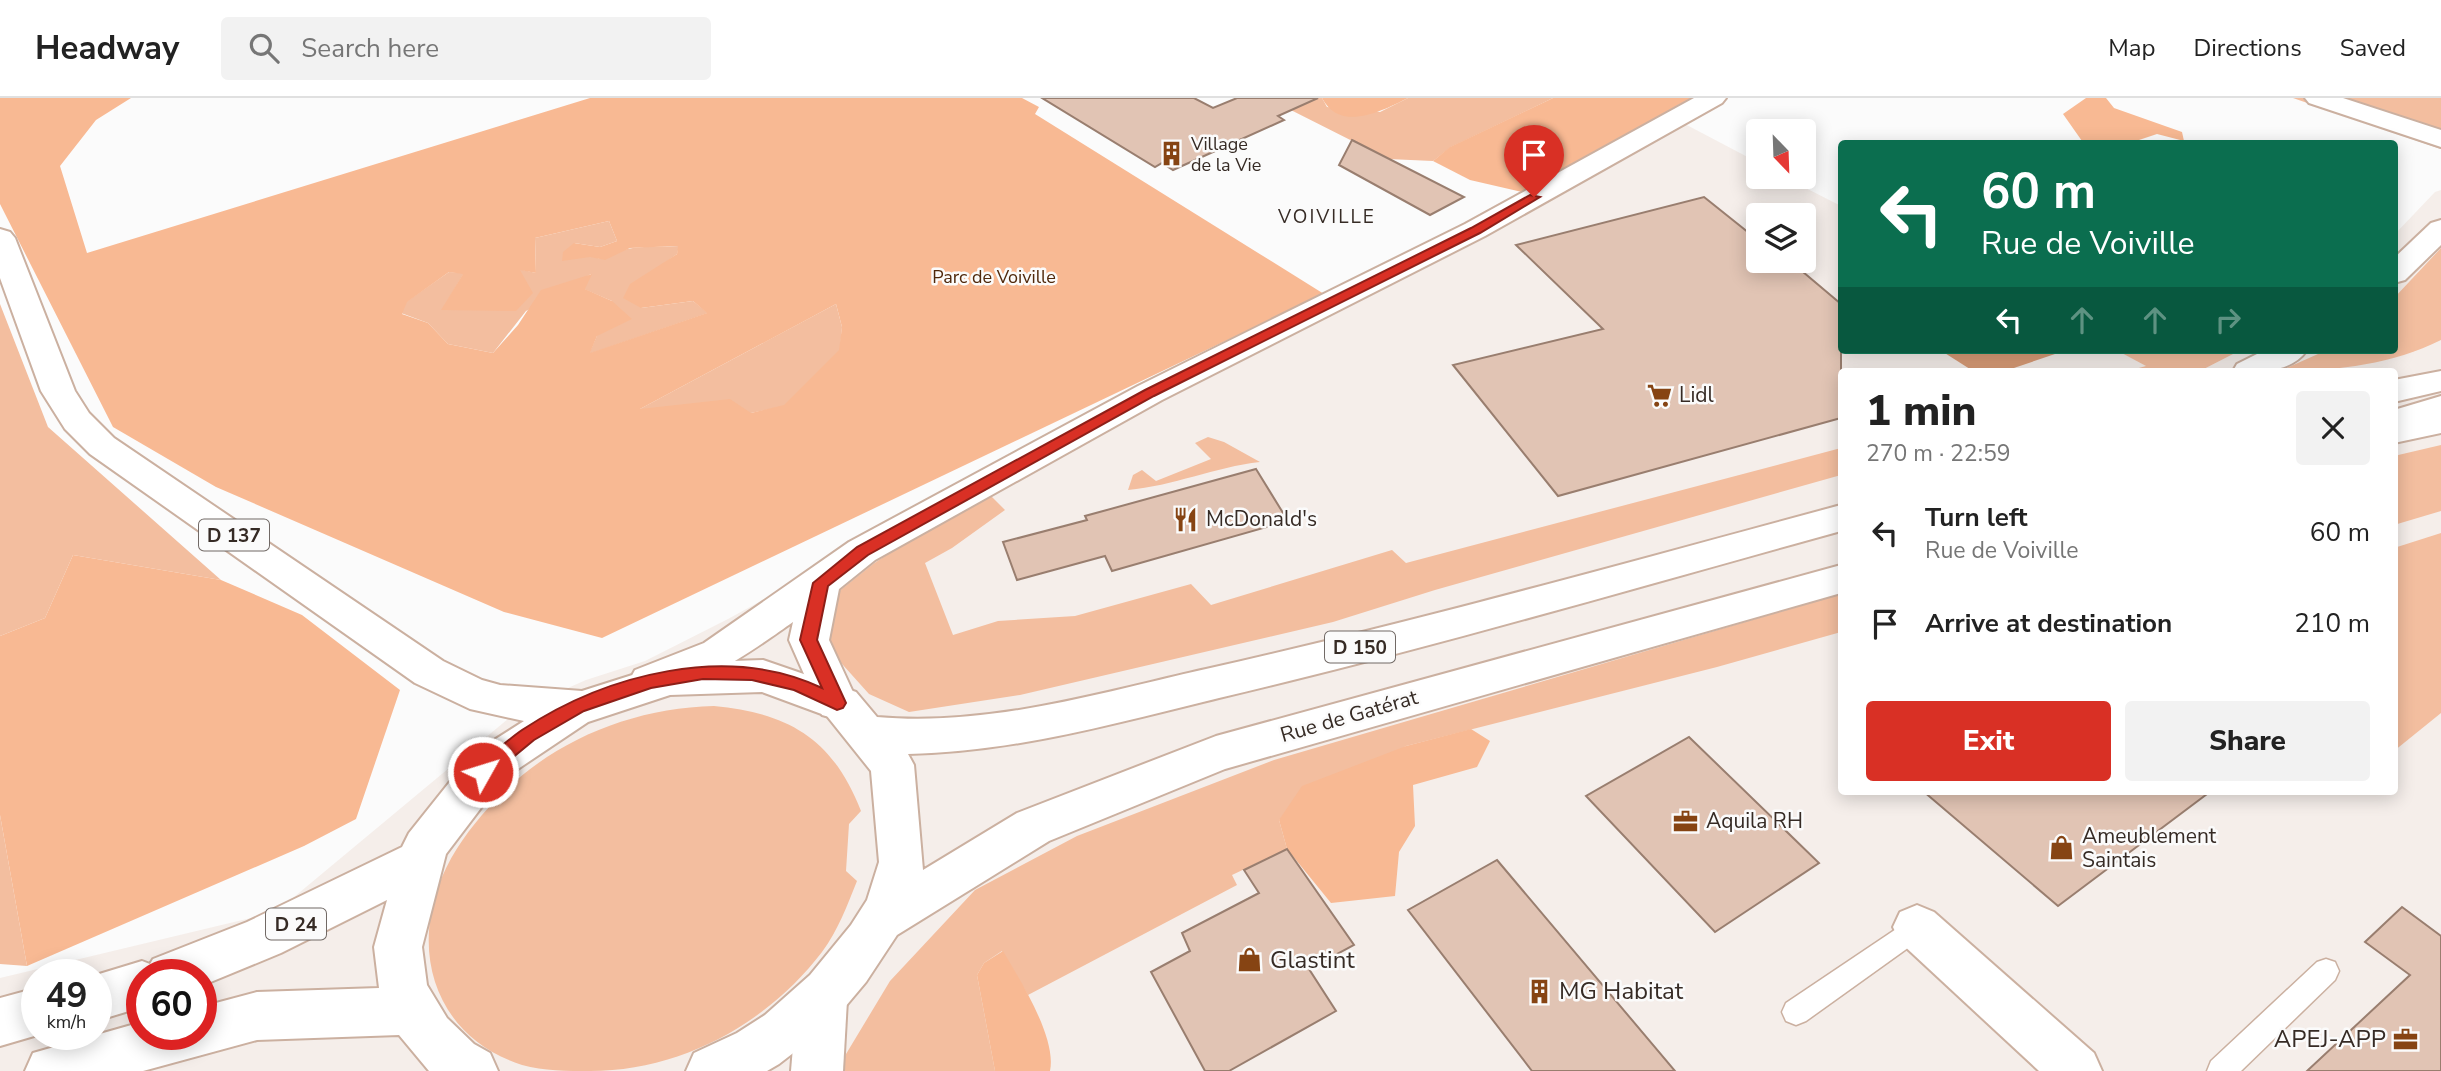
<!DOCTYPE html>
<html lang="en">
<head>
<meta charset="utf-8">
<style>
  body { margin:0; font-family:"Nunito Sans",sans-serif; background:#f2f2f2; color:#222; height:100vh; display:flex; flex-direction:column; font-size:26px; white-space:nowrap }
  * { box-sizing:border-box; margin:0 }
  p { font-size:23px; color:#767676 }
  .icon { flex:none; width:38px; height:38px; fill:none; stroke:currentColor; stroke-width:2; stroke-linecap:round; stroke-linejoin:round }
  .map { position:relative; flex:1; overflow:hidden }
  .details { position:absolute; left:1838px; top:270px; width:560px; height:427px; display:flex; flex-direction:column; background:#fff; border-radius:7px; box-shadow:0 4px 18px #0003 }
  .details>* { flex:none }
  .top-card { position:absolute; left:1838px; top:42px; width:560px; height:214px; border-radius:7px; box-shadow:0 4px 18px #0003; background:#0b6e4f; color:#fff; overflow:hidden }
  .needle { width:46px; rotate:157deg }
  .fabs { position:absolute; left:1746px; top:21px; display:grid; gap:14px }
  .fabs a { display:grid; place-items:center; width:70px; height:70px; border-radius:7px; background:#fff; box-shadow:0 4px 18px #0003; font-size:35px }
  .speed { position:absolute; left:21px; top:861px; display:flex; gap:14px; font-size:35px; font-weight:700; text-align:center }
  .speed>* { display:grid; place-content:center; width:91px; height:91px; border-radius:50%; background:#fff; box-shadow:0 4px 18px #0003; line-height:1 }
  .speed small { font-size:18px; font-weight:400 }
  .speed .limit { border:10px solid #d22; background:#fff; color:#111 }
  .pin { position:absolute; display:grid; place-items:center; width:60px; height:60px; color:#fff; margin:-72px -30px; border-radius:50% 50% 50% 0; rotate:-45deg; box-shadow:0 0 7px #0007 }
  .pin .icon { rotate:45deg }
  .me { position:absolute; width:77px; margin:-38px; rotate:51deg; stroke-linejoin:round; filter:drop-shadow(0 0 5px #0008) }
  .turn { display:flex; align-items:center; gap:24px; height:147px; padding:0 28px; font-size:32px }
  .turn .icon { width:91px; height:91px; stroke-width:2.5 }
  .turn b { display:block; font-size:49px; line-height:60px }
  .lanes { display:flex; align-items:center; height:66px; padding:0 28px; background:#0003; justify-content:center; gap:35px; direction:ltr }
  .lanes .off { opacity:.35 }
  .round { display:grid; place-items:center; flex:none; width:74px; height:74px; border-radius:7px; background:#f2f2f2 }
  .headline { display:flex; align-items:center; justify-content:space-between; height:119px; padding:0 28px }
  h1 { font-size:42px; font-weight:800; line-height:52px }
  .cta { display:flex; gap:14px; margin-top:auto; padding:14px 28px }
  .cta a { flex:1; height:80px; border-radius:7px; background:#d93025; color:#fff; font-size:28px; font-weight:800; line-height:80px; text-align:center }
  .cta a+a { background:#f2f2f2; color:#222 }
  ul { padding:0; list-style:none }
  li { display:flex; align-items:center; gap:21px; height:91px; padding:0 28px }
  li div { flex:1 }
  li b { display:block; font-size:26px }
  li em { font-style:normal }
  header { display:flex; align-items:center; gap:42px; box-sizing:border-box; height:98px; padding:0 35px; background:#fff; border-bottom:2px solid #e0e0e0 }
  header strong { font-size:33px }
  nav { display:flex; gap:38px; margin-inline-start:auto; font-size:24px }
  .search { width:490px; height:63px; background:#f2f2f2; display:flex; align-items:center; gap:18px; box-sizing:border-box; padding:0 24px; border-radius:7px; color:#767676; font-size:26px }
  .map>svg:first-child { display:block }
</style>
</head>
<body>
<header>
<strong>Headway</strong>
<div class="search"><svg class="icon" aria-label="search" viewBox="0 0 24 24"><circle cx="10" cy="10" r="6"/><path d="M15 15l6 6"/></svg>Search here</div>
<nav><a>Map</a><a>Directions</a><a>Saved</a></nav>
</header>
<div class="map">
<svg width="2441" height="973" viewBox="0 0 2441 973">
  <rect width="100%" height="100%" fill="#fbfbfb"/>
  <!-- built -->
  <path fill="#f5eeea" fill-rule="evenodd" d="M1664 15 1759 65V79H1784L1841 108V252H2116L2156 273H1841V693H2394V273H2200L2241 252H2394V137L2435 94 2441 92V973H0V880L276 814 520 611 586 582 645 563 728 521 1264 226 1414 152ZM1759 117H1804V163H1759ZM37 877H96V936H37ZM142 877H201V936H142Z"/>
  <!-- green -->
  <g fill="#f3be9f">
    <path d="M1267 0H1322L1327 9 1380 14 1408 0H1553L1451 49 1433 63 1388 61Z"/>
    <path d="M2293 0H2441V51L2313 7Z"/>
    <path d="M609 123 617 143 600 149 574 145C610 174 600 154 633 150 648 148 664 149 679 148L677 156 663 166 641 210 693 203 708 215 589 256 612 203 584 191 591 176 526 213 493 255 448 246 428 225 401 215 406 204 449 174 464 175 442 212 519 171 536 175 535 140Z"/>
    <path d="M2441 150V242C2391 267 2335 273 2280 273L2327 252H2394V200Z"/>
    <path d="M0 206 48 329 221 482 73 457 45 520 0 538Z"/>
    <path d="M836 206 842 229 840 252 784 308 751 315 638 312Z"/>
    <path d="M2116 252H2241L2200 273H2128L2146 268Z"/>
    <path d="M1208 339 1224 344 1260 364C1215 369 1173 388 1128 392L1133 377 1142 372 1156 383 1211 361 1195 345Z"/>
    <path d="M2441 347V413L2394 427V358Z"/>
    <path d="M1841 350V377L1435 492 1333 524 1020 597 909 614 869 596 825 547 833 498 873 466 985 392 1005 412 952 450 925 465 953 537 998 523 1075 518 1191 486 1211 507 1392 452 1406 465Z"/>
    <path d="M2441 435V615L2394 653V450Z"/>
    <path d="M1841 496V534L1717 569 1406 648 1279 722 1287 751 1232 777 1237 787 1028 897 1002 853 984 865 977 877 995 973H839L840 966 890 883 975 792 1077 738 1274 662Z"/>
    <path d="M714 608C789 615 833 641 861 713L849 726 846 773 857 783C847 808 838 832 822 854 767 926 681 973 590 973 567 973 544 973 522 967 438 940 409 858 442 779 453 753 470 730 489 709 546 645 629 610 714 608Z"/>
    <path d="M0 717 27 868 0 866Z"/>
  </g>
  <!-- forest -->
  <g fill="#f8b993" fill-rule="evenodd">
    <path d="M0 0H131L96 22 60 68 87 155 590 0H1022L1039 9 1035 16 1324 196 602 540 504 514 216 389 113 329 0 106ZM609 123 617 143 600 149 574 145 563 154 562 163 590 159 605 162 630 150 678 148 677 156 630 186 623 200 641 210 693 203 707 215 590 255 597 238 632 221 612 203 585 191 592 176 541 192 518 227 493 255 448 246 428 225 402 216 407 204 449 174 463 176 441 212 516 213 533 195 520 172 536 175 535 140ZM836 206 842 229 839 252 784 307 751 315 730 301 640 311Z"/>
    <path d="M1322 0H1408C1382 13 1340 35 1322 0Z"/>
    <path d="M1553 0H1691L1522 94 1470 82 1433 63 1450 49Z"/>
    <path d="M2086 0H2106L2114 10 2182 34 2184 43 2157 36 2130 45 2082 43 2063 16Z"/>
    <path d="M73 457 221 482 302 517 400 592 356 721 304 748 27 868 0 717V538L45 520Z"/>
    <path d="M1471 631 1490 643 1477 669 1413 687 1415 728 1399 754 1395 798 1331 805 1287 751 1279 722 1302 688 1406 648Z"/>
    <path d="M1003 853C1020 882 1057 940 1050 973H995L977 877 984 865Z"/>
  </g>
  <!-- water -->
  <path fill="#d89b76" d="M1940 252H2057L2058 255 2005 273H1973Z"/>
  <!-- building -->
  <g fill="#e1c4b4" stroke="#997e6f" stroke-width="2">
    <path d="M1042 0H1194L1213 10 1237 0H1318L1278 18 1284 22 1173 72 1162 65 1155 69Z"/>
    <path d="M1352 42 1464 99 1430 117 1339 67Z"/>
    <path d="M1704 99 1759 143V163H1790L1841 206V320L1558 398 1453 267 1603 231 1516 147Z"/>
    <path d="M1256 371 1288 423 1112 473 1105 458 1017 482 1003 444 1087 422 1085 418Z"/>
    <path d="M1689 639 1819 765 1715 834 1586 698Z"/>
    <path d="M1923 693H2211L2058 808Z"/>
    <path d="M1287 751 1354 847 1309 871 1336 913 1229 973H1205L1151 874 1190 853 1182 835 1259 795 1244 772Z"/>
    <path d="M1497 762 1675 973H1532L1408 812Z"/>
    <path d="M2402 809 2441 838V973H2307L2410 877 2365 844Z"/>
  </g>
  <g fill="none" stroke-linecap="round" stroke-linejoin="round">
    <defs>
      <g id="service">
        <path d="M1917 817 1926 821 1930 829 1926 837 1806 923 1796 927 1786 923 1782 914 1786 905Z"/>
        <path d="M2326 861 2335 864 2339 873 2335 882 2241 973H2207L2211 963 2317 864Z"/>
      </g>
      <g id="minor">
        <path d="M1694 0H1726L1722 5 1485 138 1162 302 875 462 839 491 829 542 858 605 852 617 837 621 822 617 789 542 793 524C759 548 677 608 635 594L629 583 635 572 704 545 849 444 1138 288 1465 126Z"/>
        <path d="M2305 0H2343L2441 32V49L2309 5Z"/>
        <path d="M1917 807 1934 814 2094 955 2102 973H2039L1900 844 1893 829 1900 814Z"/>
        <path d="M822 879 840 885 847 902 843 973H791L797 902 804 885Z"/>
      </g>
      <g id="secondary">
        <path d="M2441 122V147L2405 182 2394 185V160L2431 125Z"/>
        <path d="M2265 252H2307C2291 276 2258 273 2233 273L2237 266Z"/>
        <path d="M2441 313V335L2394 345V323Z"/>
      </g>
      <g id="primary">
        <path d="M0 131 10 134 15 140 75 293 89 315 114 340 443 563 482 582 500 587 582 593 670 565 763 562 856 594 877 619C988 629 1099 595 1206 571 1419 523 1630 464 1841 407V433C1634 490 1428 551 1219 600 1117 625 1014 654 908 656L914 667 923 772 1017 715 1216 638 1841 467V495L1225 671 1049 743 897 837 866 884 845 909 823 932 779 966 767 973H686L694 955 737 935 765 917 810 877 851 827 867 802 879 764 871 673 827 618 762 594 670 597 588 624 503 681 446 756 422 849 427 887 447 920 474 946 490 955 498 973H429L399 937 257 942 143 973H25L33 955 142 924V936H201V909L257 894 379 890 374 849 387 802 281 855 201 888V877H142V909L96 923V877L142 863 150 866 153 861 247 824 402 749 409 735 472 656 524 623 470 611 415 585 90 356 65 331 41 293 0 180Z"/>
        <path d="M2441 273V293L2394 304V282Z"/>
        <path d="M2441 298V321L2394 335V312Z"/>
        <path d="M37 890V936H41L0 948V900Z"/>
      </g>
    </defs>
    <!-- service casing -->
    <use href="#service" stroke="#cbb0a0" stroke-width="3"/>
    <!-- minor casing -->
    <use href="#minor" stroke="#cbb0a0" stroke-width="4"/>
    <!-- secondary casing -->
    <use href="#secondary" stroke="#cbb0a0" stroke-width="4"/>
    <!-- primary casing -->
    <use href="#primary" stroke="#cbb0a0" stroke-width="4"/>
    <!-- service -->
    <use href="#service" fill="#fff" fill-rule="evenodd"/>
    <!-- minor -->
    <use href="#minor" fill="#fff" fill-rule="evenodd"/>
    <!-- secondary -->
    <use href="#secondary" fill="#fff" fill-rule="evenodd"/>
    <!-- primary -->
    <use href="#primary" fill="#fff" fill-rule="evenodd"/>
  </g>
  <!-- route -->
  <path fill="#d93025" stroke="#8d1f18" stroke-width="2" d="M1530 97 1540 99 1480 135 1154 298 868 457 828 488 817 542 846 605 843 610 837 612 794 592 752 582 703 581 651 590 584 613 534 642 489 679H476L474 674 476 669C492 657 506 643 522 632 607 576 727 545 822 590L800 542 813 485 857 449 1145 292 1471 130Z"/>
  <!-- icons -->
  <defs>
    <symbol id="building-bare" viewBox="-9 -9 18 18"><path d="M-4-6H4V6H1V3H-1V6H-4ZM-2.5-4.3h1.7v1.8h-1.7ZM.8-4.3h1.7v1.8H.8ZM-2.5-1h1.7V.8h-1.7ZM.8-1h1.7V.8H.8Z" fill="#864413" stroke="#fbfbfb" stroke-width="2.5" paint-order="stroke"/></symbol>
    <symbol id="supermarket-bare" viewBox="-9 -9 18 18"><path d="M-6-5.5h2.5l.6 2H6L4.5 2H-2.5L-4.4-4H-6ZM-1.5 3.2a1.3 1.3 0 1 0 .1 0ZM3 3.2a1.3 1.3 0 1 0 .1 0Z" fill="#864413" stroke="#fbfbfb" stroke-width="2.5" paint-order="stroke"/></symbol>
    <symbol id="restaurant-bare" viewBox="-9 -9 18 18"><path d="M-5-6h1v4h1v-4h1v4h1v-4h1v5L-1.5 .5V6h-2V.5L-5-1ZM5-6V6H3V1.5H1.5Q1.5-4 5-6Z" fill="#864413" stroke="#fbfbfb" stroke-width="2.5" paint-order="stroke"/></symbol>
    <symbol id="office-bare" viewBox="-9 -9 18 18"><path d="M-6-3h4V-5.5h4V-3h4V5H-6ZM-1-4.5V-3h2v-1.5ZM-6 0V1H6V0Z" fill="#864413" stroke="#fbfbfb" stroke-width="2.5" paint-order="stroke"/></symbol>
    <symbol id="shop-bare" viewBox="-9 -9 18 18"><path d="M-5-2.5h2.3a2.7 3.5 0 0 1 5.4 0H5L5.5 6h-11ZM-1.5-2.5h3a1.5 2.3 0 0 0-3 0Z" fill="#864413" stroke="#fbfbfb" stroke-width="2.5" paint-order="stroke"/></symbol>
  </defs>
  <g fill-rule="evenodd">
    <use href="#building-bare" x="1154" y="38" width="35" height="35"/>
    <use href="#supermarket-bare" x="1642" y="280" width="35" height="35"/>
    <use href="#restaurant-bare" x="1168" y="404" width="35" height="35"/>
    <use href="#office-bare" x="1668" y="706" width="35" height="35"/>
    <use href="#shop-bare" x="2044" y="732" width="35" height="35"/>
    <use href="#shop-bare" x="1232" y="844" width="35" height="35"/>
    <use href="#building-bare" x="1522" y="876" width="35" height="35"/>
    <use href="#office-bare" x="2388" y="924" width="35" height="35"/>
  </g>
  <g text-anchor="middle" stroke-width="5" stroke-linejoin="round" paint-order="stroke">
    <!-- far-poi labels -->
    <g font-size="18" fill="#362b25" stroke="#fbfbfb" text-anchor="start">
      <text x="1191" y="52">Village<tspan x="1191" dy="21">de la Vie</tspan></text>
    </g>
    <!-- far-park labels -->
    <g font-size="18" fill="#50280b" stroke="#fbfbfb">
      <text x="994" y="185">Parc de Voiville</text>
    </g>
    <!-- far-neighbourhood labels -->
    <g font-size="19" letter-spacing="2" fill="#362b25" stroke="#fbfbfb">
      <text x="1327" y="125">VOIVILLE</text>
    </g>
    <!-- shield labels -->
    <g fill="#fbfbfb" stroke="#716965" stroke-width="2">
      <rect x="199" y="421.5" width="70" height="31" rx="5"/>
      <rect x="1325" y="533.5" width="70" height="31" rx="5"/>
      <rect x="266" y="810.5" width="60" height="31" rx="5"/>
    </g>
    <g font-size="19" font-weight="bold" fill="#362b25">
      <text x="234" y="444">D 137</text>
      <text x="1360" y="556">D 150</text>
      <text x="296" y="833">D 24</text>
    </g>
    <!-- poi labels -->
    <g font-size="21" fill="#362b25" stroke="#fbfbfb" text-anchor="start">
      <text x="1679" y="304">Lidl</text>
      <text x="1206" y="428">McDonald's</text>
      <text x="1706" y="730">Aquila RH</text>
      <text x="2082" y="745">Ameublement<tspan x="2082" dy="24">Saintais</tspan></text>
    </g>
    <!-- street labels -->
    <g font-size="21" fill="#362b25" stroke="#fbfbfb">
      <text transform="translate(1349 618) rotate(-16)" y="7">Rue de Gatérat</text>
    </g>
    <!-- near-poi labels -->
    <g font-size="24" fill="#362b25" stroke="#fbfbfb" text-anchor="start">
      <text x="1270" y="870">Glastint</text>
      <text x="1559" y="901">MG Habitat</text>
      <text x="2386" y="949" text-anchor="end">APEJ-APP</text>
    </g>
  </g>
</svg>
<div class="fabs">
<a><svg class="needle" viewBox="-14 -14 28 28"><path d="M0-13l5 13h-10z" fill="#e53935"/><path d="M0 13l5-13h-10z" fill="#767676"/></svg></a>
<a><svg class="icon" aria-label="layers" viewBox="0 0 24 24"><path d="M12 4l9 5-9 5-9-5zM3 14l9 5 9-5"/></svg></a>
</div>
<div class="speed"><div>49<small>km/h</small></div><div class="limit">60</div></div>
<div class="pin" style="left:1534px;top:99px;background:#d93025"><svg class="icon" aria-label="arrive" viewBox="0 0 24 24"><path d="M6 21V4h12l-3 4 3 4H6"/></svg></div>
<svg class="me" style="left:483px;top:674px" viewBox="-20 -20 40 40"><circle r="17" fill="#d93025" stroke="#fff" stroke-width="3"/><path d="M0-11L8 9 0 5-8 9z" fill="#fff"/></svg>
<div class="top-card">
<div class="turn"><svg class="icon" aria-label="left" viewBox="0 0 24 24"><path d="M17 20v-9H6M10 6l-5 5 5 5"/></svg><div><b>60 m</b>Rue de Voiville</div></div>
<div class="lanes"><svg class="icon" aria-label="left" viewBox="0 0 24 24"><path d="M17 20v-9H6M10 6l-5 5 5 5"/></svg><svg class="icon off" aria-label="ahead" viewBox="0 0 24 24"><path d="M12 20V5M6 11l6-6 6 6"/></svg><svg class="icon off" aria-label="ahead" viewBox="0 0 24 24"><path d="M12 20V5M6 11l6-6 6 6"/></svg><svg class="icon off" aria-label="right" viewBox="0 0 24 24"><path d="M7 20v-9h11M14 6l5 5-5 5"/></svg></div>
</div>
<section class="details">
<div class="headline"><div><h1>1 min</h1><p>270 m · 22:59</p></div><a class="round"><svg class="icon" aria-label="close" viewBox="0 0 24 24"><path d="M6 6l12 12M18 6L6 18"/></svg></a></div>
<ul>
<li><svg class="icon" aria-label="left" viewBox="0 0 24 24"><path d="M17 20v-9H6M10 6l-5 5 5 5"/></svg><div><b>Turn left</b><p>Rue de Voiville</p></div><em>60 m</em></li>
<li><svg class="icon" aria-label="arrive" viewBox="0 0 24 24"><path d="M6 21V4h12l-3 4 3 4H6"/></svg><div><b>Arrive at destination</b></div><em>210 m</em></li>
</ul>
<div class="cta"><a>Exit</a><a>Share</a></div>
</section>
</div>
</body>
</html>
